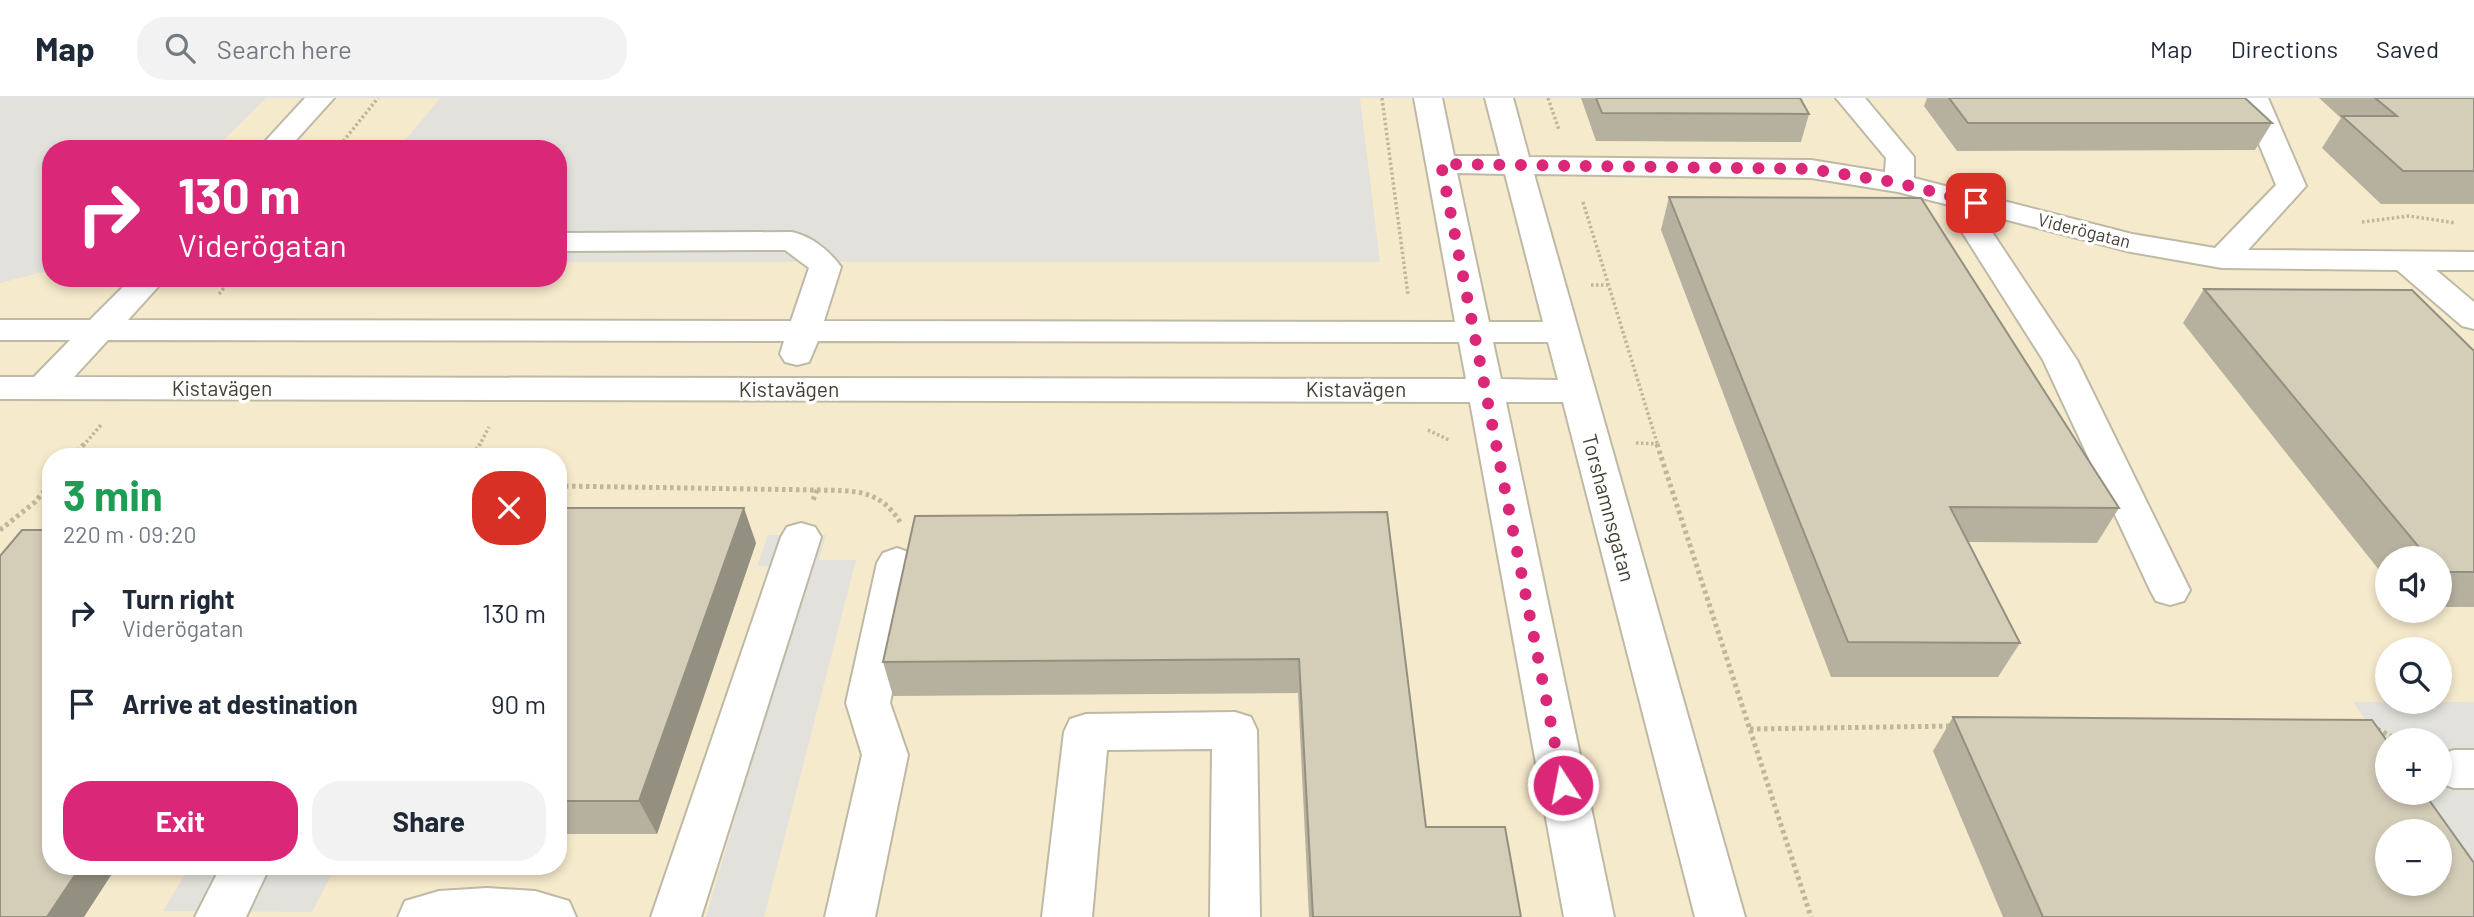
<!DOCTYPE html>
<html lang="en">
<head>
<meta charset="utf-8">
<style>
  body { margin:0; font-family:Barlow,sans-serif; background:#f2f2f3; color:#1f2937; height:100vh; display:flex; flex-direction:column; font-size:26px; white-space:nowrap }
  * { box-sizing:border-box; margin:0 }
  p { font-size:23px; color:#747a83 }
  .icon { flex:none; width:38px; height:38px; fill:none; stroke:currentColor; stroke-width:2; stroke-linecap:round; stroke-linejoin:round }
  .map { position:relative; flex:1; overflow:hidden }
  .details { position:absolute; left:42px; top:350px; width:525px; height:427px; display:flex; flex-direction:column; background:#fff; border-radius:28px; box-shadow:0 4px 10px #0003 }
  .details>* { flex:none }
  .hud { position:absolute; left:42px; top:42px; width:525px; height:147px; border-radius:28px; box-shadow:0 4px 10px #0003; background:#db2777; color:#fff; overflow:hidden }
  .controls { position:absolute; left:2375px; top:448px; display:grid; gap:14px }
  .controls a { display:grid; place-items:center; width:77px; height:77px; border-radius:50%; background:#fff; box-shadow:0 4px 10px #0003; font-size:35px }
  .pin { position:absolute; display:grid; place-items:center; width:60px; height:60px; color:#fff; margin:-30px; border-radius:14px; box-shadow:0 4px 10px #0006 }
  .me { position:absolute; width:77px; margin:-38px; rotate:349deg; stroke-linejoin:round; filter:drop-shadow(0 0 5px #0008) }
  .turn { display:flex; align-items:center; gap:24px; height:147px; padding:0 21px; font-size:32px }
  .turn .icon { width:91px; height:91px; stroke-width:2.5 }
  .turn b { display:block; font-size:49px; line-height:60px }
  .round { display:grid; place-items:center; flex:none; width:74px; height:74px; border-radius:28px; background:#f2f2f3 }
  .summary { display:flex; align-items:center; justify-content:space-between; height:119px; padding:0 21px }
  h1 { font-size:42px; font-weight:700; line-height:52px; color:#1e9e55 }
  .cta { display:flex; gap:14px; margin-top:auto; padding:14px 21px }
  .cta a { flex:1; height:80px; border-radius:28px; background:#db2777; color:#fff; font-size:28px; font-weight:700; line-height:80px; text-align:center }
  .cta a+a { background:#f2f2f3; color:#1f2937 }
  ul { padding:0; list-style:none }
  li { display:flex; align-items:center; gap:21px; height:91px; padding:0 21px }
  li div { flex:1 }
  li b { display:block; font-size:26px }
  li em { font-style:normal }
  header { display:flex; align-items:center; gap:42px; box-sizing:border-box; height:98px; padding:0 35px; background:#fff; border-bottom:2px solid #e0e1e3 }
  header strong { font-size:33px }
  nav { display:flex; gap:38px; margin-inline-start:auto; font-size:24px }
  .search { width:490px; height:63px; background:#f2f2f3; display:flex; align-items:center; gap:18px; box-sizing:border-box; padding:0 24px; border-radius:28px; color:#747a83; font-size:26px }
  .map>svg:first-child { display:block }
</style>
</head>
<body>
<header>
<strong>Map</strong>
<div class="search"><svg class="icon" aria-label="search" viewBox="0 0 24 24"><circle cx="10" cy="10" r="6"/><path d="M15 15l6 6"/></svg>Search here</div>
<nav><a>Map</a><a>Directions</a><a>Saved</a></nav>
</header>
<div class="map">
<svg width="2474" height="819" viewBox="0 0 2474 819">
  <rect width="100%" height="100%" fill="#f2f0e3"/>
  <!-- commercial -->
  <path fill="#f6eacc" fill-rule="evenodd" d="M0 0H2474V819H0ZM51 51H558V180H51ZM51 359H558V768H51ZM2387 460H2440V513H2387ZM2387 551H2440V604H2387ZM2387 642H2440V695H2387ZM2387 733H2440V786H2387Z"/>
  <!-- parking -->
  <g fill="#e2e1dc">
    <path d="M0 0H266L215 51H51V172L0 185Z"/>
    <path d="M440 0H1360L1380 164H558V51H398Z"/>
    <path d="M768 437H826L819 462H856L764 819H706L808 469 757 468Z"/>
    <path d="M2353 604H2474V778L2416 695H2440V642H2387V652Z"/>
    <path d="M190 768H336L312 814 163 813Z"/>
  </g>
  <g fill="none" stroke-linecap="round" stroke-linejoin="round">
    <defs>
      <g id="minor">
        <path d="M305 0H334L288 51H258Z"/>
        <path d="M1414 0H1442L1454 58H1500L1485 0H1513L1529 59 1811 62 1885 74 1886 60 1836 0H1865L1914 59V80L2132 136 2215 150 2276 87 2240 0H2268L2306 88 2248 152 2474 154V172H2436L2474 204V231L2462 228 2397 172 2222 170 2131 154 1992 118V134L2077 262 2190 492 2184 503 2170 507 2156 503 2150 492 2043 262 1962 134 1961 110 1898 94 1811 80 1534 76 1745 819H1695L1563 304H1506L1614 819H1564L1470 304 0 301V279H34L70 242H0V222H90L132 180H166L128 222 791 223 809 170 785 152 558 153V135L792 134C811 138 830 153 841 169L824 223 1455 224ZM1457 75 1505 76 1543 224H1489ZM108 242 784 243 780 256 785 264 797 267 809 264 818 243 1459 244 1466 281 74 279ZM1493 244H1548L1558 282 1501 281Z"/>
        <path d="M801 425 815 429 821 439 701 819H651L781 439 787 429Z"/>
        <path d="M897 450 911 455 917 465 890 605 908 657 875 819H825L862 657 846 605 877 465 883 455Z"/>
        <path d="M1235 614 1251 619 1257 632 1260 819H1210L1212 651 1107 652 1092 819H1042L1064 634 1070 621 1086 616Z"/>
        <path d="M2454 652H2474V690H2454L2440 685V657Z"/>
        <path d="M221 768H270L246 819H195Z"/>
        <path d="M487 790 535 793 569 803 576 819H398L405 803 439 793Z"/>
      </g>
    </defs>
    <!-- minor casing -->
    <use href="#minor" stroke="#beb9a5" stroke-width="4"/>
    <!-- path-far1 -->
    <g stroke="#c0b795" stroke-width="3.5" stroke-dasharray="2.5 2.5" stroke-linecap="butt">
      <path d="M1382 0 1408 197"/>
      <path d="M1548 0 1559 32"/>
      <path d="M337 51 378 0"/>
      <path d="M1583 104 1658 348"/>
      <path d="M2362 124 2409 118 2456 125"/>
      <path d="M1591 187H1608"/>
      <path d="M219 196 232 180"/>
      <path d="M1428 332 1449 342"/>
      <path d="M1636 345 1657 346"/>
      <path d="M83 348 101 327"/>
      <path d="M479 348 489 329"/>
    </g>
    <!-- path -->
    <g stroke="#c0b795" stroke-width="5" stroke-dasharray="3.5 3.5" stroke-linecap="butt">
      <path d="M1657 346 1811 819"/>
      <path d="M73 359 84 346"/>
      <path d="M473 359 480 346"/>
      <path d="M558 388 817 392 813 402"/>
      <path d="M817 392C853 393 879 390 900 424"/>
      <path d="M0 432 35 404 51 385"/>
      <path d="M1750 631 1954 628"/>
      <path d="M2377 631 2398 642"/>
    </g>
    <!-- minor -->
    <use href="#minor" fill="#fff" fill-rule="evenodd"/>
  </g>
  <!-- wall -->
  <g fill="#b6b09e">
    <path d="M1581 0H1800L1809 16 1801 44 1596 43Z"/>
    <path d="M1927 0H2245L2272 25 2255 52 1957 53 1924 8Z"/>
    <path d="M2319 0H2474V106H2381L2322 50 2341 20Z"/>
    <path d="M1669 99 2119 410 2097 445 1968 444 2020 545 1998 579H1831L1661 132Z"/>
    <path d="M2204 191 2474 253V509H2440V460H2387V482L2183 225Z"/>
    <path d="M558 410 756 445 657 736H558Z"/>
    <path d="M1387 414 1426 729 1521 819H1309L1298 595 893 598 883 564Z"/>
    <path d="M1953 619 2474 819H2003L1933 653Z"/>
  </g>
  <!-- shaded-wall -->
  <g fill="#949081">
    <path d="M744 410 756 445 657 736 639 703Z"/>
    <path d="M81 768H117L84 819H47Z"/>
  </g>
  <!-- building -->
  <g fill="#d4cdb8" stroke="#949081" stroke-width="2" fill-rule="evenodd">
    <path d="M1596 0H1800L1809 16 1602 15Z"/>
    <path d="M1949 0H2245L2272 25H1968Z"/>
    <path d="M2375 0H2474V73H2403L2342 18H2397Z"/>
    <path d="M1669 99 1921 100 2119 410 1950 409 2020 545 1848 544Z"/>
    <path d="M2204 191 2412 192 2474 253V474H2440V460H2428Z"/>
    <path d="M558 410H744L639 703H558Z"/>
    <path d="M1387 414 1426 729H1505L1521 819H1313L1299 561 883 564 915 418Z"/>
    <path d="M22 432H51V768H81L47 819H0V458Z"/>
    <path d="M1953 619 2372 622 2387 643V695H2424L2474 765V819H2043ZM2387 733H2440V786H2387Z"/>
  </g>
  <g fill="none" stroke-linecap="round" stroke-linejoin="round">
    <!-- route -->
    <path stroke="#db2777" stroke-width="12" stroke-dasharray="0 21.6" d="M1563 687 1441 66 1811 71 1899 85 1976 105"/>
  </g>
  <g text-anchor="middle" stroke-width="7" stroke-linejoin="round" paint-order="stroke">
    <!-- far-street labels -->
    <g font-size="18" fill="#444033" stroke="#fff">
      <text transform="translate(2084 133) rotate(14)" y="6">Viderögatan</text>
    </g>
    <!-- street labels -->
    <g font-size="21" fill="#444033" stroke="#fff">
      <text x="222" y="298">Kistavägen</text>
      <text x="789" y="299">Kistavägen</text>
      <text x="1356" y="299">Kistavägen</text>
      <text transform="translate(1608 410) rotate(75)" y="7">Torshamnsgatan</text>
    </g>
  </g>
</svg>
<div class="controls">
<a><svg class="icon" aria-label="sound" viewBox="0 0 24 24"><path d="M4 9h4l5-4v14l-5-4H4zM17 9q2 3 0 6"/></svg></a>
<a><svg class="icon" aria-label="search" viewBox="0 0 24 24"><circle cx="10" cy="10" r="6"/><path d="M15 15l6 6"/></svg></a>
<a>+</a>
<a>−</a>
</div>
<div class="pin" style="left:1976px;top:105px;background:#d93025"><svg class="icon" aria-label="arrive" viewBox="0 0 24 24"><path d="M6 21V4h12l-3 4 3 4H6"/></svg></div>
<svg class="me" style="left:1563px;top:687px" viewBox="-20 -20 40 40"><circle r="17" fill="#db2777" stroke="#fff" stroke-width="3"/><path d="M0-11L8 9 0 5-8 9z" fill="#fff"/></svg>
<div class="hud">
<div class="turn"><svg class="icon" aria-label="right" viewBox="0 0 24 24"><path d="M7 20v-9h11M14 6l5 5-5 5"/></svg><div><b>130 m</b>Viderögatan</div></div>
</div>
<section class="details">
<div class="summary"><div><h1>3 min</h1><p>220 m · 09:20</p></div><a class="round" style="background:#d93025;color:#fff"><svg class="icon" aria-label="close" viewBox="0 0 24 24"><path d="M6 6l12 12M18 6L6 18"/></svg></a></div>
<ul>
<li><svg class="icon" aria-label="right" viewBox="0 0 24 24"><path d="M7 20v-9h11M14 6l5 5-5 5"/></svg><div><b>Turn right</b><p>Viderögatan</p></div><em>130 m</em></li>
<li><svg class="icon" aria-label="arrive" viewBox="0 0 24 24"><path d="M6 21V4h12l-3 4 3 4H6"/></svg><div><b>Arrive at destination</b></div><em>90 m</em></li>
</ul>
<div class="cta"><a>Exit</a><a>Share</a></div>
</section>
</div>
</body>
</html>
